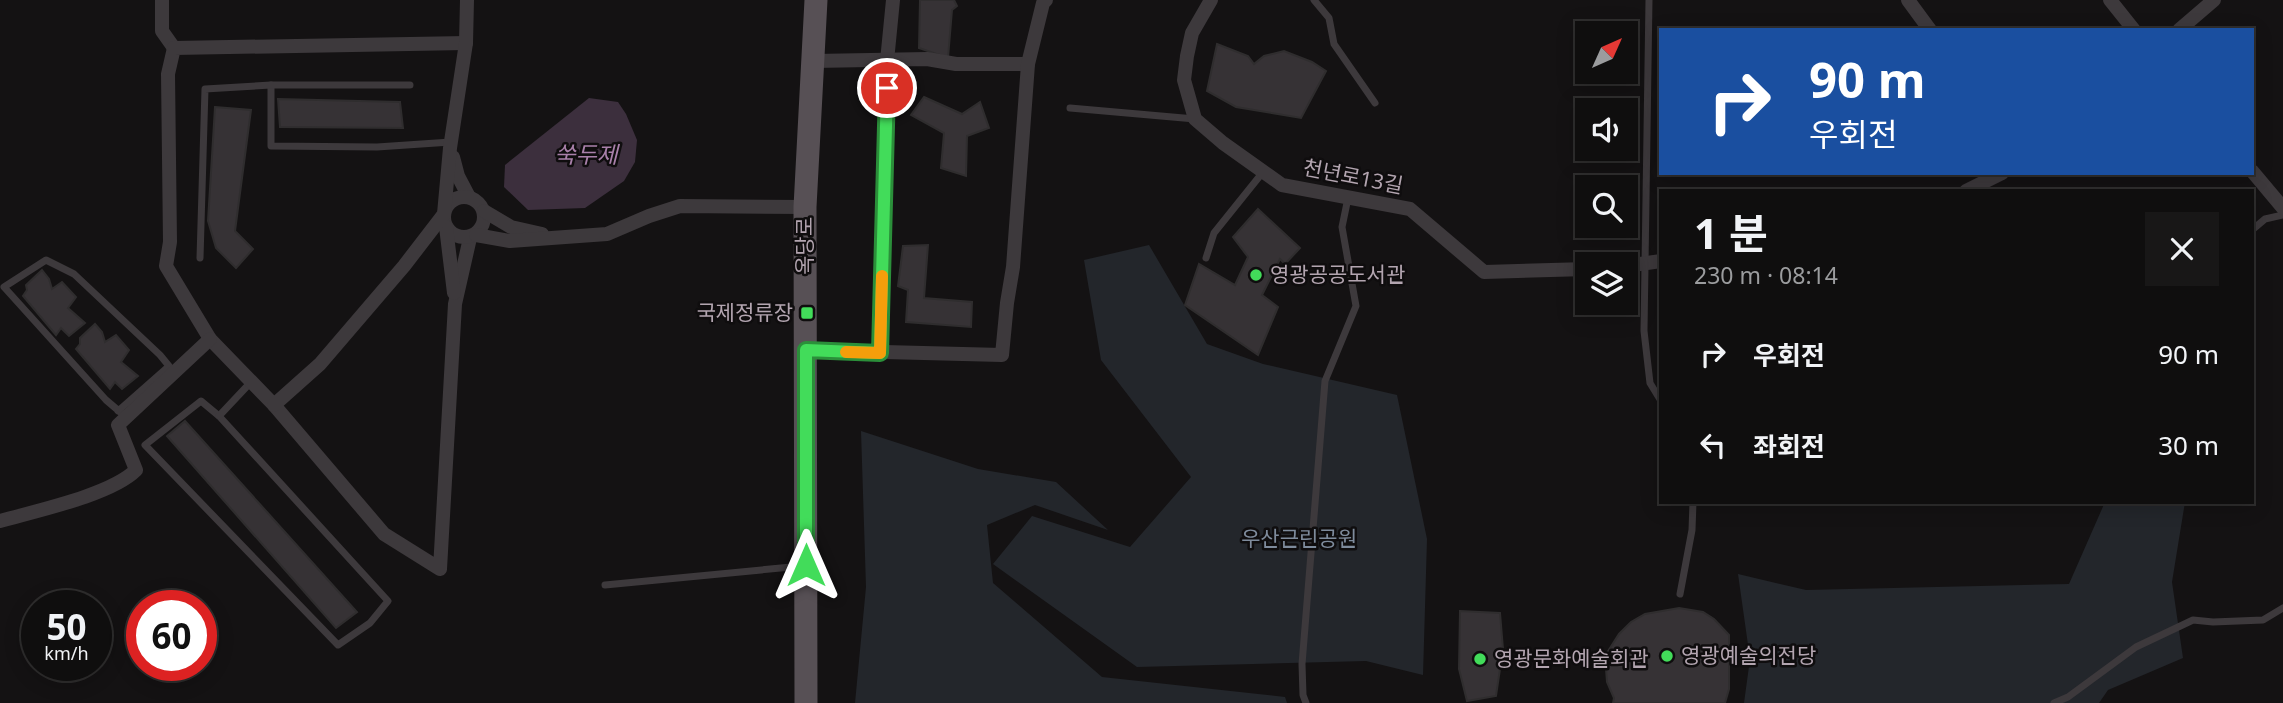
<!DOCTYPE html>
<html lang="ko">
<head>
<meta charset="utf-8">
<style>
  body { margin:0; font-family:"Noto Sans","Noto Sans KR",sans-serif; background:#181717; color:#f1f3f6; height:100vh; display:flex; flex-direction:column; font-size:26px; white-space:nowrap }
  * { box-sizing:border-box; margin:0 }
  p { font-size:23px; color:#9b9c9e }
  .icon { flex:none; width:38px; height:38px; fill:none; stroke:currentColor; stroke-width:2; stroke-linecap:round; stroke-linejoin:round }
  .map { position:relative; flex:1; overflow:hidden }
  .panel { position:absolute; left:1659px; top:189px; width:595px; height:315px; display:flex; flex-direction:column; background:#0f0e0e; border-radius:0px; box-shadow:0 4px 18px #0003,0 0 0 2px #2f2e2e }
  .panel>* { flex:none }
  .hud { position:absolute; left:1659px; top:28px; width:595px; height:147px; border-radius:0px; box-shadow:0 4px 18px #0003,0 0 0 2px #2f2e2e; background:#1a4fa0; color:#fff; overflow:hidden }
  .needle { width:46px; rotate:45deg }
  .controls { position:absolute; left:1575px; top:21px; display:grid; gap:14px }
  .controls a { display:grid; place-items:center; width:63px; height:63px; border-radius:0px; background:#0f0e0e; box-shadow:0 4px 18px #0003,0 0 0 2px #2f2e2e; font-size:35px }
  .speed { position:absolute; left:21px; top:590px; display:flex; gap:14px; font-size:35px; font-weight:700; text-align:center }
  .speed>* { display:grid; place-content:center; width:91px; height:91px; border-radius:50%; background:#0f0e0e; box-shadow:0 4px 18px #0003,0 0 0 2px #2f2e2e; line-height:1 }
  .speed small { font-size:18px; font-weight:400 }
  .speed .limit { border:10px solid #d22; background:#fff; color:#111 }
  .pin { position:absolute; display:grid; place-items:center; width:60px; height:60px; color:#fff; margin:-30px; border:4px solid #fff; border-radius:50%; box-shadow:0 2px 7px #0007 }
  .me { position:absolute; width:77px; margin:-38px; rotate:0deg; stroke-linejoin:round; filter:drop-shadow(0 0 5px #0008) }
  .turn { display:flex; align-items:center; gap:24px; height:147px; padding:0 35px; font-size:32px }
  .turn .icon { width:91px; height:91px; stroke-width:2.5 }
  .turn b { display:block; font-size:49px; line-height:60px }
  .round { display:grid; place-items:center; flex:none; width:74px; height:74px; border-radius:0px; background:#181717 }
  .headline { display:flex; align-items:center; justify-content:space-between; height:119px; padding:0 35px }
  h1 { font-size:42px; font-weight:700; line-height:52px }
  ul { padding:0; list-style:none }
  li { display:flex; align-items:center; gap:21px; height:91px; padding:0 35px }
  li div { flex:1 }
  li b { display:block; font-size:26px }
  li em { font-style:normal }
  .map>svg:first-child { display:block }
</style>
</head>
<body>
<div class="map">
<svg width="2283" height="703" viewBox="0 0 2283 703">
  <rect width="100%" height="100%" fill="#141213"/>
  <!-- green -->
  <g fill="#23262b">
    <path d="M1149 245 1207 344 1263 364 1397 395 1427 539 1423 675 1366 661 1137 667 993 564 1032 516 1130 547 1191 477 1101 360 1084 260Z"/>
    <path d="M861 431 978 469 1056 482 1108 530 1035 505 987 525 993 583 1102 677 1285 697 1287 703H855L866 587Z"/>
    <path d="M2105 502H2185L2172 582 2183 658 2108 690 2099 703H1744L1750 659 1738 574 1806 590 2069 584Z"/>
  </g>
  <!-- water -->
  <path fill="#3c2f3d" d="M589 98 618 102 626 114 637 140 635 162 624 181 585 208 528 210 504 187 505 165Z"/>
  <!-- building -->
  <g fill="#363235" stroke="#2f2d2e" stroke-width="2">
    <path d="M920 0H954L957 6 952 10 948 58 919 48Z"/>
    <path d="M1217 44 1248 56 1254 64 1264 56 1284 51 1312 62 1326 71 1301 118 1236 107 1207 91Z"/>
    <path d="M924 97 962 114 980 102 989 128 967 136 966 176 941 168 944 133 911 115Z"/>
    <path d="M278 99 400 102 403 128 280 127Z"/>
    <path d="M215 107 251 110 235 231 253 249 236 268 216 248 208 221Z"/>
    <path d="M1258 209 1300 248 1285 264 1280 259 1262 295 1278 307 1258 355 1185 305 1199 264 1235 285 1248 257 1233 237Z"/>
    <path d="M928 245 924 298 972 302 971 327 906 322 908 290 898 286 903 246Z"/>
    <path d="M42 270 49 279 52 289 62 282 76 297 68 308 85 323 69 336 61 328 56 335 23 296 27 290 26 285Z"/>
    <path d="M95 324 102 332 105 342 116 335 129 350 121 362 138 376 122 389 115 382 110 389 76 349 80 344V338Z"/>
    <path d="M185 421 357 612 336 628 167 436Z"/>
    <path d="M1679 608 1703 612 1714 619 1729 635V689L1725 703H1613L1614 698 1607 682 1605 656 1619 634 1631 622 1645 614Z"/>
    <path d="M1460 611 1500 613 1503 649 1496 696 1467 701 1459 669Z"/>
  </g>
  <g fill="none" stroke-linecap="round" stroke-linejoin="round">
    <!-- service -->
    <g stroke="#3d393c" stroke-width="7">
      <path d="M1314 0 1329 18 1334 44 1375 103"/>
      <path d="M1649 0 1644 331 1650 383 1661 401"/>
      <path d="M271 85V146L377 147 451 142"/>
      <path d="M1070 108 1195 119"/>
      <path d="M2252 230 2265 219 2283 215"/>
      <path d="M200 258 205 89 271 85H410"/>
      <path d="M1206 258 1214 233 1263 172"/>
      <path d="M201 401 219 416 388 601 370 623 338 645 145 445Z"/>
      <path d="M118 411 169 366 160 355 74 274 46 260 4 287 106 400 126 417"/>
      <path d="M219 416 251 382"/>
      <path d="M605 585 802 566"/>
      <path d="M1680 594 1692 530 1693 502"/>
      <path d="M1306 703 1303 695 1302 664 1325 381 1356 306 1342 227 1348 198"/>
      <path d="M2054 703 2068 697 2136 647 2193 620 2213 622 2263 620 2283 608"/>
    </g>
    <!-- minor -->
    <g stroke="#3d393c" stroke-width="14">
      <path d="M162 0V31L174 48"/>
      <path d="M1211 0 1192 33 1187 56 1184 80 1195 119 1223 143 1282 185 1410 209 1484 272 1587 269"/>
      <path d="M1908 0 1930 30"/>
      <path d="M2110 0 2134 30"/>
      <path d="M2179 30 2214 0"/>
      <path d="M466 43 174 48 168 74 170 242 166 266 210 339 274 405 384 534 440 569 455 304 470 238"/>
      <path d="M814 61 927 59 956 64H1028"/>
      <path d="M453 157 458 176 469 197"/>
      <path d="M2252 171 2283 208"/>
      <path d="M1966 191 2002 173"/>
      <circle cx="464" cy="217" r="20"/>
      <path d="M484 211 511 227 542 234"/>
      <path d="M446 227 454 293"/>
      <path d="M476 235 510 241 607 234 649 216 680 206 805 207"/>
      <path d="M1626 266 1661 261"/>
      <path d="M806 350 1002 355 1007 303 1013 267 1028 64 1043 3 1046 0"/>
      <path d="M880 353 887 61 893 0"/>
      <path d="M274 405 320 364 404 266 444 214 450 148 466 43 467 0"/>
      <path d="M0 521C35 511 111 495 136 470L118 425 210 339"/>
    </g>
    <!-- primary -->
    <path stroke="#575055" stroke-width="23" d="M806 703 805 207 816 0"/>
  </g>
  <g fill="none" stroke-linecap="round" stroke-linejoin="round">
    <defs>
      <path id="route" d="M806 565V350L880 353 887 88"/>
    </defs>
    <!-- route casing -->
    <use href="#route" stroke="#2b8f3a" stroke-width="18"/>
    <!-- route -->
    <use href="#route" stroke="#42dc5a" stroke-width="12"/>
    <!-- slow -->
    <path stroke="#f59e0b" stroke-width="12" d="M846 352 880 353 882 276"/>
  </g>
  <!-- markers -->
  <g fill="#42dc5a" stroke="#0f0d0e" stroke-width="2.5">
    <circle cx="1256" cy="275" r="7"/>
    <rect x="800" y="306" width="14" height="14" rx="3.5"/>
    <circle cx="1667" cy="656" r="7"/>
    <circle cx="1480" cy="659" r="7"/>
  </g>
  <g text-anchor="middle" stroke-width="5" stroke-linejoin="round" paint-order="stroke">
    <!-- street labels -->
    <g font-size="21" fill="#b3a5b0" stroke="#0f0d0e">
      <text transform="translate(1353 177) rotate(11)" y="7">천년로13길</text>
      <text transform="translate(805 246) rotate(-90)" y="7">옥당로</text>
    </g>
    <!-- poi labels -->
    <g font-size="21" fill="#b3a5b0" stroke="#0f0d0e" text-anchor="start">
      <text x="1270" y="282">영광공공도서관</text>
      <text x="793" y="320" text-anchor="end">국제정류장</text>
      <text x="1681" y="663">영광예술의전당</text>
      <text x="1494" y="666">영광문화예술회관</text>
    </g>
    <!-- park labels -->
    <g font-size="21" fill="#7e8b9c" stroke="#0f0d0e">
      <text x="1299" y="546">우산근린공원</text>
    </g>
    <!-- water labels -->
    <g font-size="23" font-style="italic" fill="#a980aa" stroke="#0f0d0e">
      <text x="586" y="163">쑥두제</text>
    </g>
  </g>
</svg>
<div class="controls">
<a><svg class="needle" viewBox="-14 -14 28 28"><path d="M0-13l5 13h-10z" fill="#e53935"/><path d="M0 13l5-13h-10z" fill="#9b9c9e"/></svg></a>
<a><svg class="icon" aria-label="sound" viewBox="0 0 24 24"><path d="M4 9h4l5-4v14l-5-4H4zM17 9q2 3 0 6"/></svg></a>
<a><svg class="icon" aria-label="search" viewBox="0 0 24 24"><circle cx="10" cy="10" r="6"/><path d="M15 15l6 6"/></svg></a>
<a><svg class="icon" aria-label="layers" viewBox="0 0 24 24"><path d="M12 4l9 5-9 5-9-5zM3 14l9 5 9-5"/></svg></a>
</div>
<div class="speed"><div>50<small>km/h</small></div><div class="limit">60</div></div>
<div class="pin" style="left:887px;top:88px;background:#d93025"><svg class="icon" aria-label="arrive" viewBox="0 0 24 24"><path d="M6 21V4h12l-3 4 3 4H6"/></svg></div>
<svg class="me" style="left:806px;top:565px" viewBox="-20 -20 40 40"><path d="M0-17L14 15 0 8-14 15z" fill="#42dc5a" stroke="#fff" stroke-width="4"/></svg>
<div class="hud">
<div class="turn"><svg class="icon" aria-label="right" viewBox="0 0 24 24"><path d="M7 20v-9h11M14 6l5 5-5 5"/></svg><div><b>90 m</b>우회전</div></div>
</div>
<section class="panel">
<div class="headline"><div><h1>1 분</h1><p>230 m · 08:14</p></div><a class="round"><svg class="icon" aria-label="close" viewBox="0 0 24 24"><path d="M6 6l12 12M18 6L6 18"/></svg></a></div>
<ul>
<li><svg class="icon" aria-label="right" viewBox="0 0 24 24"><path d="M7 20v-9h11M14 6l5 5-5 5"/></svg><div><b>우회전</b></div><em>90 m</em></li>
<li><svg class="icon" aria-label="left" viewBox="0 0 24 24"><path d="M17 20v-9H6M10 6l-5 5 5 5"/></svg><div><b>좌회전</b></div><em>30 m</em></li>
</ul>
</section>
</div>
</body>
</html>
